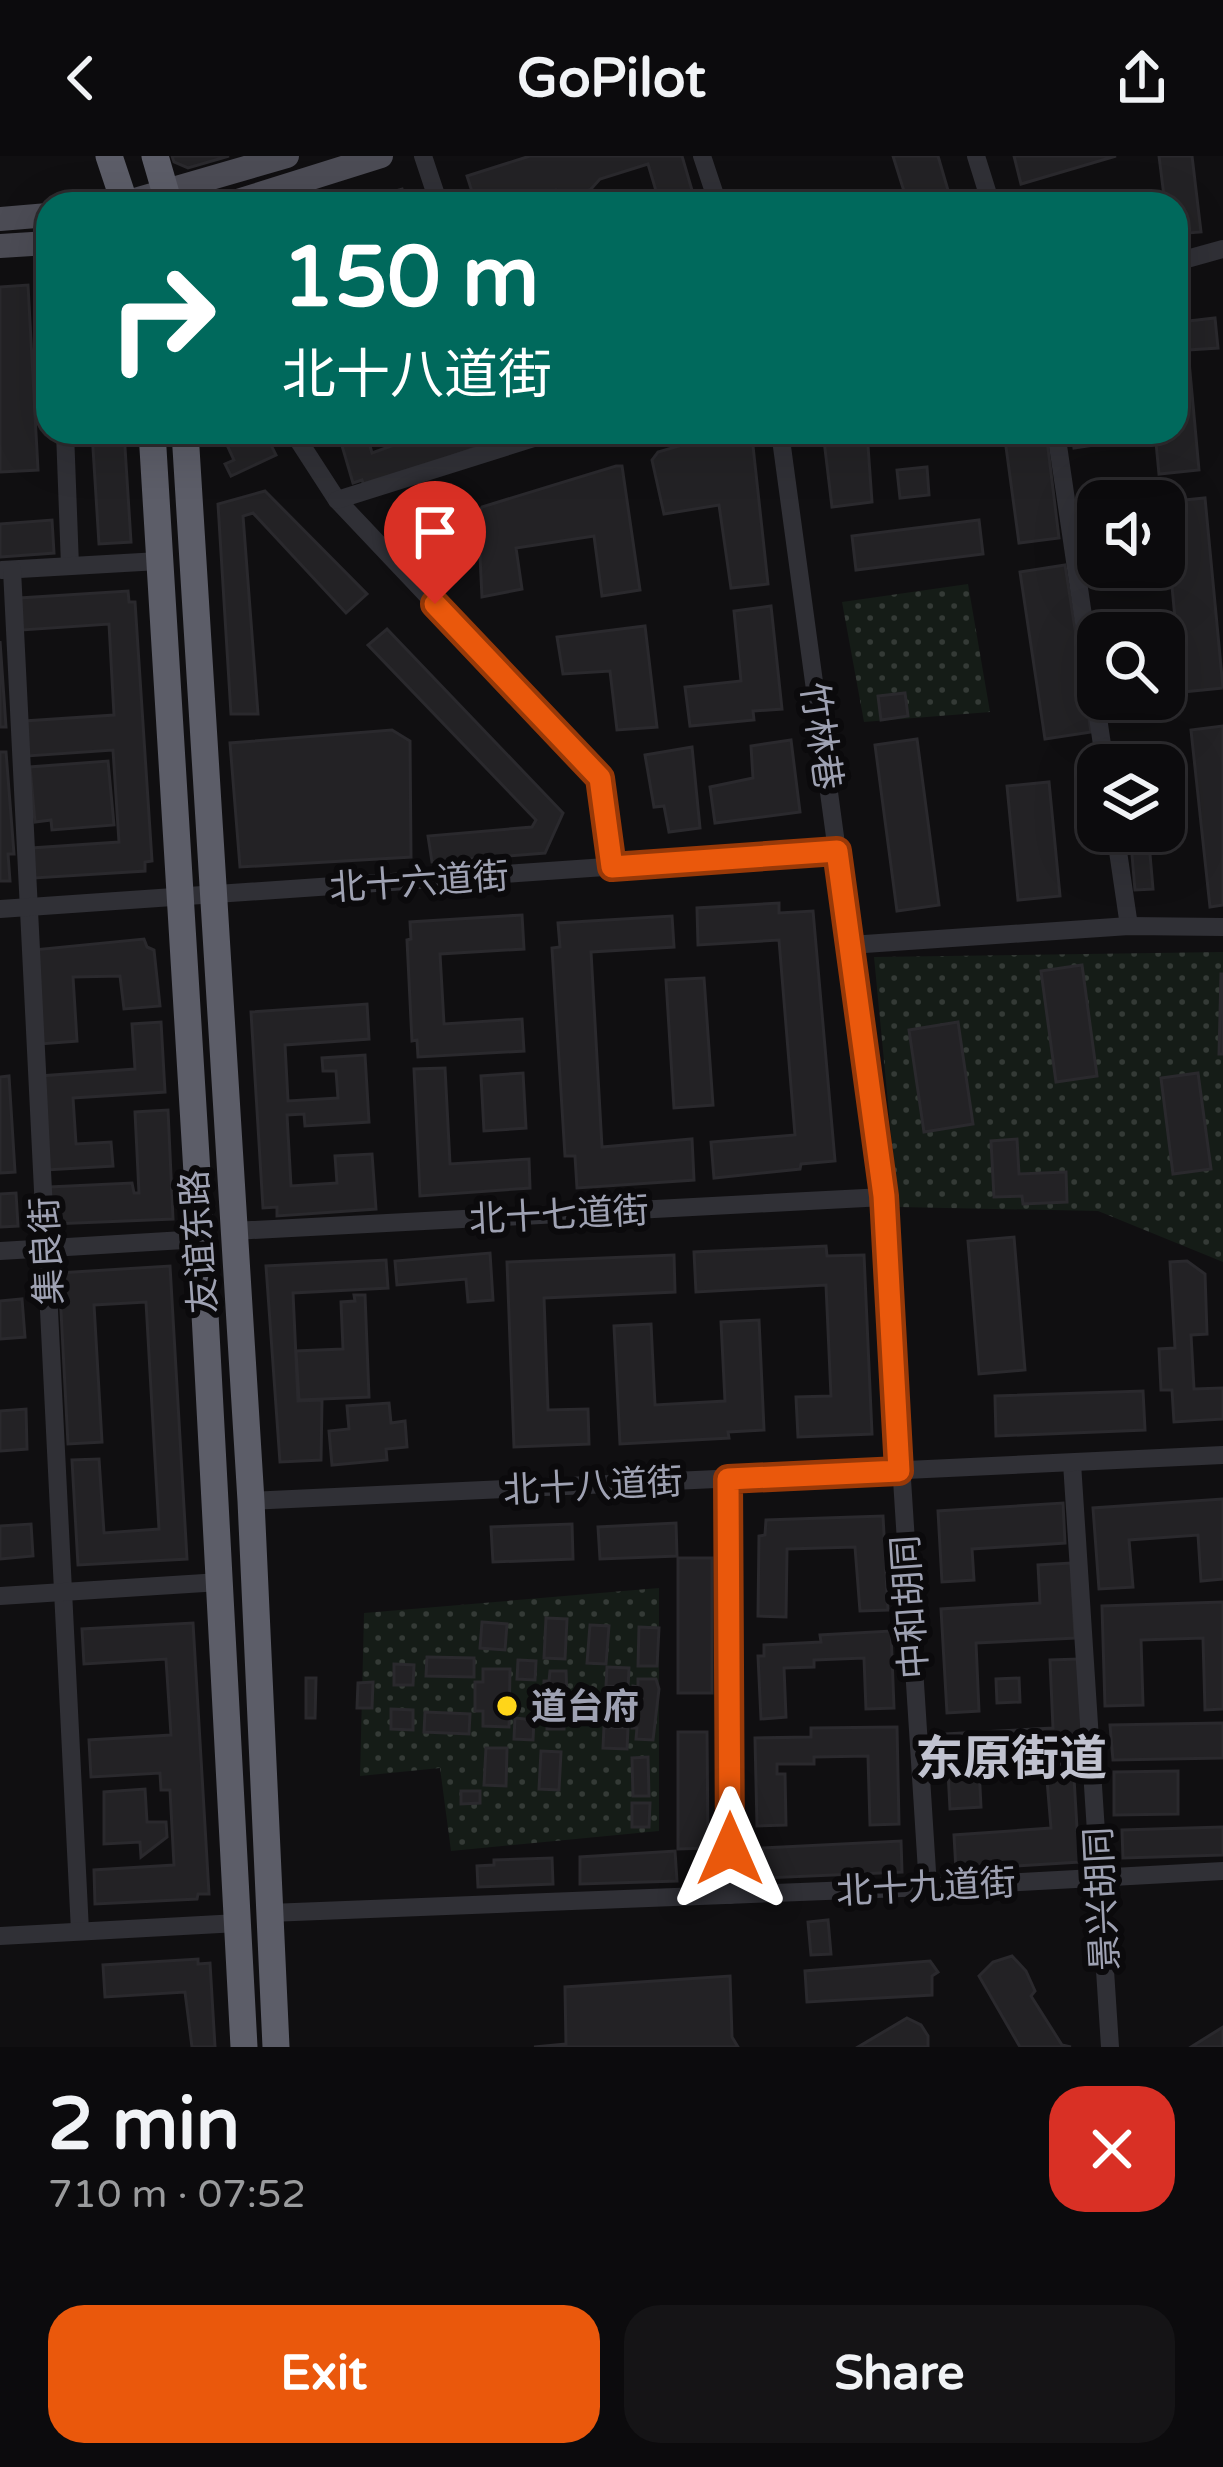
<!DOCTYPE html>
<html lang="en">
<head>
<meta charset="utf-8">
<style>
  body { margin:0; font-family:"Varela Round","Noto Sans SC",sans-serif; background:#151416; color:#f1f3f6; height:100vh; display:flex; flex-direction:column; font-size:45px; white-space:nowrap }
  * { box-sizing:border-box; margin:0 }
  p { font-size:39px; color:#9a9b9d }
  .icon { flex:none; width:66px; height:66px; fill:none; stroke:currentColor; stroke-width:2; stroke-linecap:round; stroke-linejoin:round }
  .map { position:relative; height:1891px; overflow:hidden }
  .panel { display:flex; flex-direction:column; background:#0c0b0d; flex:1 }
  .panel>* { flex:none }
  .banner { position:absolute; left:36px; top:36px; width:1152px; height:252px; border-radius:36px; box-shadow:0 12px 48px #0002,0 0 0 3px #2c2b2e; background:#00695c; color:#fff; overflow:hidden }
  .controls { position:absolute; left:1077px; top:324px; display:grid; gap:24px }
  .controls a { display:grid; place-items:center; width:108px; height:108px; border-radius:24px; background:#0c0b0d; box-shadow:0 12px 48px #0002,0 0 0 3px #2c2b2e; font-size:60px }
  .pin { position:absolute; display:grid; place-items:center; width:102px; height:102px; color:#fff; margin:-123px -51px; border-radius:50% 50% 50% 0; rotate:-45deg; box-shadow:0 0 12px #0007 }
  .pin .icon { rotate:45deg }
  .me { position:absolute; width:132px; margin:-66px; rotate:0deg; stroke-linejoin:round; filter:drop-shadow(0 0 9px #0008) }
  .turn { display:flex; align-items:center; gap:42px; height:252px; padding:0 48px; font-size:54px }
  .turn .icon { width:156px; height:156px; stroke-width:2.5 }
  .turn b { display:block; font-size:84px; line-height:102px }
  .round { display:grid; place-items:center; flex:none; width:126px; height:126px; border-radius:36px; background:#151416 }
  .headline { display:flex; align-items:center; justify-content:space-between; height:204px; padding:0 48px }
  h1 { font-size:72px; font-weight:700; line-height:90px }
  .primary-button { display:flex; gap:24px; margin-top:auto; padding:24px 48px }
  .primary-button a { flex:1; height:138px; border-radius:36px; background:#ea580c; color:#fff; font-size:48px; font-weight:700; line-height:138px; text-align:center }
  .primary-button a+a { background:#151416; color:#f1f3f6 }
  header { display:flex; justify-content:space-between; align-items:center; height:156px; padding:0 48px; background:#0c0b0d; font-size:54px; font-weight:700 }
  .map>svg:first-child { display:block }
</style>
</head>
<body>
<header><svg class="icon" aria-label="back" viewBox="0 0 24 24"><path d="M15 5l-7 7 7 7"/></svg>GoPilot<svg class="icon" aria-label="share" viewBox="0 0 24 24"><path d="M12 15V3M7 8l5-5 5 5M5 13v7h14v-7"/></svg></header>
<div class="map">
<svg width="1223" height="1891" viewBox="0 0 1223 1891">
  <defs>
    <pattern id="grass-dots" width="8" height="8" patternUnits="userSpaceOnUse" patternTransform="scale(3)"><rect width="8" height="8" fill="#151c17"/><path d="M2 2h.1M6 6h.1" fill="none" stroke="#343a36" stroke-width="1.8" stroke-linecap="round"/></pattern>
  </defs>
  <rect width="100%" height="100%" fill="#100f11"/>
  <!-- grass -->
  <g fill="url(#grass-dots)">
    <path d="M968 428 990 556 864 566 842 446Z"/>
    <path d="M1223 796V1106L1098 1055 898 1051 874 801Z"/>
    <path d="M659 1432V1675L451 1695 440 1612 360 1620 364 1457Z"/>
  </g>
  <!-- building -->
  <g fill="#232225" stroke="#2a292d" stroke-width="3">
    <path d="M172 0H229L188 12 174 6Z"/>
    <path d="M530 0H682L696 48H660L648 8 600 23 590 34 568 38 556 34 524 48H476L467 20Z"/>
    <path d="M893 0H938L952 48H908Z"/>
    <path d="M1014 0H1116L1021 28Z"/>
    <path d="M1159 0H1192L1201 76 1176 78V48H1165Z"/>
    <path d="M402 33 406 48H351Z"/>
    <path d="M28 129 38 314 0 316V131Z"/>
    <path d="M1177 134 1180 166 1215 162 1218 192 1188 194 1199 314 1159 318 1155 276H1176Z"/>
    <path d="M92 276H124L131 386 99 388Z"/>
    <path d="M221 276H252L257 286 267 281 276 299 231 320 225 308 234 304Z"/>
    <path d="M338 276H366L372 297 430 276H476L480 290 365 332 362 324 353 327Z"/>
    <path d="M727 276H749L752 281 768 428 731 432 719 349 664 358 652 304 658 296Z"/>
    <path d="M823 276H867L872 346 832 351Z"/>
    <path d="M1004 276H1046L1059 382 1019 387Z"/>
    <path d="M1072 276H1099L1101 288 1074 292Z"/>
    <path d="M1102 276H1148L1149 283 1103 289Z"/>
    <path d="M616 310H622L640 434 602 440 594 380 516 392 522 433 482 441 478 359 482 351Z"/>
    <path d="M927 311 929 339 900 342 897 314Z"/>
    <path d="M265 335 367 438 346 457 253 357 243 360 258 558H231L218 348Z"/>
    <path d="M1205 342 1223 532 1182 536 1164 346Z"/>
    <path d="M52 364 54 397 0 401V368Z"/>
    <path d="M979 364 983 398 856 414 852 380Z"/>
    <path d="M1065 409 1091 576 1045 583 1020 416Z"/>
    <path d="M128 435 129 446H135L152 705 145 706V715L34 722 32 692 119 686 113 594 27 600 25 565 114 559 109 468 22 474 20 442Z"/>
    <path d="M771 450 782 553 753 555 754 564 690 570 685 531 741 525 734 455Z"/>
    <path d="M645 470 657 571 617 574 610 515 563 518 557 481Z"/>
    <path d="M387 473 563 657 545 697 432 706 428 680 532 671 536 664 368 489Z"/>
    <path d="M0 485 6 571H0Z"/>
    <path d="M905 537 908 560 881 564 878 540Z"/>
    <path d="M1223 570V749L1210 751 1191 574Z"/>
    <path d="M392 574 410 585 411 701 240 711 230 587Z"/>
    <path d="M917 583 939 749 897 755 875 589Z"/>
    <path d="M791 584 800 656 715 667 710 631 753 622 751 590Z"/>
    <path d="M692 591 700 672 669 676 664 650 654 651 645 599Z"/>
    <path d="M0 596H6L14 698H8L10 725H0Z"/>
    <path d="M108 605 114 669 52 674 51 664 35 666 30 611Z"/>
    <path d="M1049 626 1060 740 1018 744 1007 630Z"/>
    <path d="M1130 675H1148L1153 733 1135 734Z"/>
    <path d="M779 747V757L813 755 835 1005 801 1008 800 1013 714 1022 711 986 795 979 779 784 698 789 697 752Z"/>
    <path d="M522 759 524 793 440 798 444 868 522 863 524 895 418 901 417 884 412 885 407 784 411 783 410 766Z"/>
    <path d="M672 760 674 791 591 796 602 991 692 983 694 1024 577 1032 575 1000H565L552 792 560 791 558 767Z"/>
    <path d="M144 783 147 791 154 794 160 850 124 853 120 820 73 821 77 885 40 888 33 794Z"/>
    <path d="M1082 809 1097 920 1056 926 1041 815Z"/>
    <path d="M1221 818H1223V898H1219Z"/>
    <path d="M704 822 713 949 674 952 666 824Z"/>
    <path d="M367 848 369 883 285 889 288 945 338 942 336 915H323L322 902 365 899 369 966 305 970 304 958 287 959 291 1030 337 1027 335 1000 372 998 376 1053 277 1060V1051L263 1052 251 856Z"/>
    <path d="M161 866 165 936 73 942 76 988 111 986 113 1010 46 1014 40 920 135 913 132 868Z"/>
    <path d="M958 866 973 968 924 976 909 874Z"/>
    <path d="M445 912 450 1008 529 1003 530 1032 420 1040 414 913Z"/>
    <path d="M523 917 526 972 484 975 481 920Z"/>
    <path d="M1198 917 1211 1013 1173 1018 1161 922Z"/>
    <path d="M9 920 15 1016 0 1017V921Z"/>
    <path d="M168 954 173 1063 52 1068 50 1031 132 1027 134 1037H139L135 956Z"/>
    <path d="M1017 983 1019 1018 1066 1016 1067 1046 1023 1048 1022 1040 994 1041 991 985Z"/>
    <path d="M16 1037 18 1070 0 1071V1038Z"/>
    <path d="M1014 1081 1025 1214 979 1218 968 1085Z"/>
    <path d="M826 1090 827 1100 864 1099 872 1278 798 1281 796 1241 831 1240 826 1129 696 1136 694 1096Z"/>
    <path d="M490 1097 493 1144 468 1146 466 1123 397 1129 395 1105Z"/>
    <path d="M674 1099 675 1136 544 1142 548 1254 588 1253 589 1288 514 1291 507 1106Z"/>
    <path d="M386 1104 388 1132 293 1137 298 1245 322 1244 321 1304 280 1306 266 1110Z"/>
    <path d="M1187 1105 1205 1118 1207 1178 1191 1179 1194 1233 1223 1232V1263L1174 1266 1172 1234H1161L1159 1193 1175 1192 1170 1106Z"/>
    <path d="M170 1110 187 1403 78 1409 72 1304 99 1303 104 1377 159 1373 146 1146 94 1149 102 1286 68 1288 59 1117Z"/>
    <path d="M354 1139H365L369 1241 299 1244 296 1195 343 1193 341 1146 355 1145Z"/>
    <path d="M22 1143 25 1181 0 1183V1145Z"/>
    <path d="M759 1164 764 1274 728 1276 729 1282 620 1288 614 1170 651 1168 655 1249 725 1245 721 1166Z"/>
    <path d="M1143 1235 1145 1274 996 1280 995 1240Z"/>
    <path d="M389 1247 391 1267 405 1265 407 1291 386 1293 387 1304 332 1309 329 1275 349 1273 347 1250Z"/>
    <path d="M26 1253 27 1293 0 1295V1255Z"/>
    <path d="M1223 1343V1423L1201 1425 1198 1379 1129 1384 1133 1431 1099 1433 1093 1352Z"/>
    <path d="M1063 1347 1065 1387 972 1393 974 1424 942 1426 938 1355Z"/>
    <path d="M883 1360 888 1454 860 1455 855 1391 787 1393 786 1461 758 1460 759 1380 765 1379 766 1364Z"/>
    <path d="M676 1367 677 1400 600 1403 598 1371Z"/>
    <path d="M31 1368 33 1400 0 1403V1370Z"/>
    <path d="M572 1368 573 1403 493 1406 491 1371Z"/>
    <rect x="678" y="1402" width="34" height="135"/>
    <path d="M1071 1407 1075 1482 976 1487 979 1555 947 1557 941 1453 1040 1447 1038 1409Z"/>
    <path d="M1223 1446V1553L1205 1554 1203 1482 1141 1484 1143 1549 1105 1550 1102 1450Z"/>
    <path d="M546 1462 567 1463 565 1503 544 1502Z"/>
    <path d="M482 1466 507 1468 505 1494 480 1492Z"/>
    <path d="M193 1467 209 1738H198L197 1743 95 1748 94 1714 174 1709 170 1634H161L160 1617 91 1621 89 1584 171 1579 166 1503 84 1508 82 1473Z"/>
    <path d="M590 1469 609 1470 606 1508 587 1507Z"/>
    <path d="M639 1471 659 1472 657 1510H638Z"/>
    <path d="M891 1475 894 1552 866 1553 864 1502 814 1504V1511L784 1512 786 1561 761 1563 758 1500H764V1489L821 1486 820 1479Z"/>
    <path d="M427 1501 474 1502V1521L426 1520Z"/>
    <path d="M1079 1503 1085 1607 979 1612 981 1651 950 1653 946 1578 1053 1572 1050 1504Z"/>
    <path d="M518 1504 536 1505 535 1524 517 1523Z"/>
    <path d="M394 1508 414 1509 413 1529H394Z"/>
    <path d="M607 1511 629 1512 628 1531 606 1530Z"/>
    <path d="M483 1513H510L509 1571 483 1570V1555H475V1526H483Z"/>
    <path d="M550 1515H566L568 1566H564V1573H547V1565H543L544 1525H549Z"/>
    <path d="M306 1522H316L315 1562H306Z"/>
    <path d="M1019 1522 1020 1546 997 1547 996 1523Z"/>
    <path d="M638 1523H656L659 1533 653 1584 636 1583 637 1572H632L633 1530 638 1531Z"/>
    <path d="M373 1526 372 1552H357L358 1527Z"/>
    <path d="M391 1553 413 1554V1574L391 1573Z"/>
    <path d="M425 1556 470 1558 469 1578 424 1576Z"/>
    <path d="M515 1562 534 1564 533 1584 514 1583Z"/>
    <path d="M1223 1567V1602L1113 1604 1110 1569Z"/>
    <path d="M604 1571 628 1572 627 1593 603 1592Z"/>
    <path d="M897 1571 899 1668 870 1669 868 1600 814 1601V1608H777V1618H785L786 1669 757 1670 755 1582 811 1581V1572Z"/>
    <path d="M678 1576H707L708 1692 678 1693Z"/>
    <path d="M486 1592H507L506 1630 484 1629Z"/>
    <path d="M541 1595 561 1596 559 1634 539 1633Z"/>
    <path d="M648 1601 649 1640H633L632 1602Z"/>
    <path d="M1178 1615V1658L1114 1659V1616Z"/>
    <path d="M1074 1622 1079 1706 956 1714 954 1679 1051 1672 1047 1624Z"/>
    <path d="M145 1633 147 1666H166L167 1681 141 1701 140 1686 104 1688V1636Z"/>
    <path d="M461 1635H480V1647L461 1648Z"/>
    <path d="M632 1647H650L649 1671H632Z"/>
    <path d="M1223 1671V1699L1123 1702 1122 1674Z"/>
    <path d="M901 1685 902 1716 764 1722 763 1692Z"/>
    <path d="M675 1695 677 1725 580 1728V1701Z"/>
    <path d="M552 1702 553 1728 478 1731 477 1710 494 1709V1704Z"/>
    <path d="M828 1764 831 1798 811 1799 808 1766Z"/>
    <path d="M1012 1800 1026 1815 1035 1835 1031 1840 1062 1889 1071 1891H1020L979 1820 993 1806Z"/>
    <path d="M198 1803V1808L210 1807 215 1891H192L185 1836 105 1841 103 1809Z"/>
    <path d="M930 1805 938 1816 932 1820V1839L807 1846 805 1815Z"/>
    <path d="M730 1820 732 1881 738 1891H534L566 1888 565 1831Z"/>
    <path d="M907 1862 921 1869 928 1880V1891H858Z"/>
    <path d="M1223 1871V1891H1191Z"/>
  </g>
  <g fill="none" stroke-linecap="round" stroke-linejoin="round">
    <!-- minor -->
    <g stroke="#303036" stroke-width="18">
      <path d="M423 0 439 48"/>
      <path d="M702 0 718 48"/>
      <path d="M976 0 991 48"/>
      <path d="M1176 106 1223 93"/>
      <path d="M65 276 70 410"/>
      <path d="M293 276 337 344 600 622 612 711"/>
      <path d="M780 276 884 1041 928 1731"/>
      <path d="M1056 276 1105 609"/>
      <path d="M337 344 553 276"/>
      <path d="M2 414 159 405"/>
      <path d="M12 414 80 1775"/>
      <path d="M1115 675 1129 770"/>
      <path d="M0 753 837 695"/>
      <path d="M850 789 1129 770 1223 771"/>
      <path d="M233 1075 884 1041"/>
      <path d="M0 1095 201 1083"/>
      <path d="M1072 1307 1110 1891"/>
      <path d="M728 1323 730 1739"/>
      <path d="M251 1345 1223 1299"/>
      <path d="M0 1440 220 1426"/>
      <path d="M269 1757 928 1731 1223 1715"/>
      <path d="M0 1780 238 1767"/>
    </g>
    <!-- major -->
    <g stroke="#4c4c55" stroke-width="24">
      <path d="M121 48 287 0"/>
      <path d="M228 48 381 0"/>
      <path d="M0 63 48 59"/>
      <path d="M0 90 48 87"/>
    </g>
    <!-- highway -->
    <g stroke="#5c5d68" stroke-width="27">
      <path d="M109 0 125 48"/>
      <path d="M155 0 169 48"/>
      <path d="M152 276 201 1083 244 1891"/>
      <path d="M185 276 251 1345 276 1891"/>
    </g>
  </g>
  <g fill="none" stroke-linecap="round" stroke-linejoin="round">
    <defs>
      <path id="route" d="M435 448 600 622 612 711 837 695 884 1040 899 1315 728 1323 730 1693"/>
    </defs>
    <!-- route casing -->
    <use href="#route" stroke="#983908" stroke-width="30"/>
    <!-- route -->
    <use href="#route" stroke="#ea580c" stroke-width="21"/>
  </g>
  <!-- markers -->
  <circle fill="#ffd519" stroke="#0b0a0c" stroke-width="4.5" cx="507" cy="1550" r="12"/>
  <g text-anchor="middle" stroke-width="12" stroke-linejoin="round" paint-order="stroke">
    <!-- street labels -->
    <g font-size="36" fill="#9fa2b3" stroke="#0b0a0c">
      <text transform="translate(822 580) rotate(82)" y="13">竹林巷</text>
      <text transform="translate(419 725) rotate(-4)" y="13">北十六道街</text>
      <text transform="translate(559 1058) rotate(-3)" y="13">北十七道街</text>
      <text transform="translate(198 1086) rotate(-94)" y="13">友谊东路</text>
      <text transform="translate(46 1095) rotate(-93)" y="13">集良街</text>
      <text transform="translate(593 1329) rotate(-3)" y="13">北十八道街</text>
      <text transform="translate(909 1451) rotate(-94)" y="13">中和胡同</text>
      <text transform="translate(926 1730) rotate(-3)" y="13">北十九道街</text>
      <text transform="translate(1101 1743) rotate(-93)" y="13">景兴胡同</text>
    </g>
    <!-- poi labels -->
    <g font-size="36" font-weight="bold" fill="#9fa2b3" stroke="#0b0a0c" text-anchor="start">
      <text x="531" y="1563">道台府</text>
    </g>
    <!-- district labels -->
    <g font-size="48" font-weight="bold" fill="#c0c2cf" stroke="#0b0a0c">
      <text x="1011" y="1619">东原街道</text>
    </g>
  </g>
</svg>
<div class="controls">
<a><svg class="icon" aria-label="sound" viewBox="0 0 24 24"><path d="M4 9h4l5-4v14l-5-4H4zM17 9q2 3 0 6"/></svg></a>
<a><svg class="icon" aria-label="search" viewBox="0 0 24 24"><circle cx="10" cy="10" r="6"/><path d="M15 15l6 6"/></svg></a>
<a><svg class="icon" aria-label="layers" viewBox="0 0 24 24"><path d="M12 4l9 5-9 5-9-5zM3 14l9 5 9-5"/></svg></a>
</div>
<div class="pin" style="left:435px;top:448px;background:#d93025"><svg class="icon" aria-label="arrive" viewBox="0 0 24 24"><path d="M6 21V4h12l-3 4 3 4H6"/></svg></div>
<svg class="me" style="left:730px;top:1693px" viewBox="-20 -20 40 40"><path d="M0-17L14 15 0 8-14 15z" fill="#ea580c" stroke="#fff" stroke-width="4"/></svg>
<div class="banner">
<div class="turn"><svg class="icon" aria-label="right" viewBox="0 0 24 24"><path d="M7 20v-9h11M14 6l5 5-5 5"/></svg><div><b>150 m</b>北十八道街</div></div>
</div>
</div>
<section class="panel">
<div class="headline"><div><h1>2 min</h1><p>710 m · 07:52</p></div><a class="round" style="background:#d93025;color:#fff"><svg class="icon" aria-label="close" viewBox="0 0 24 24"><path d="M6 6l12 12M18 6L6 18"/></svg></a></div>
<div class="primary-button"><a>Exit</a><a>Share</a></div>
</section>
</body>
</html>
